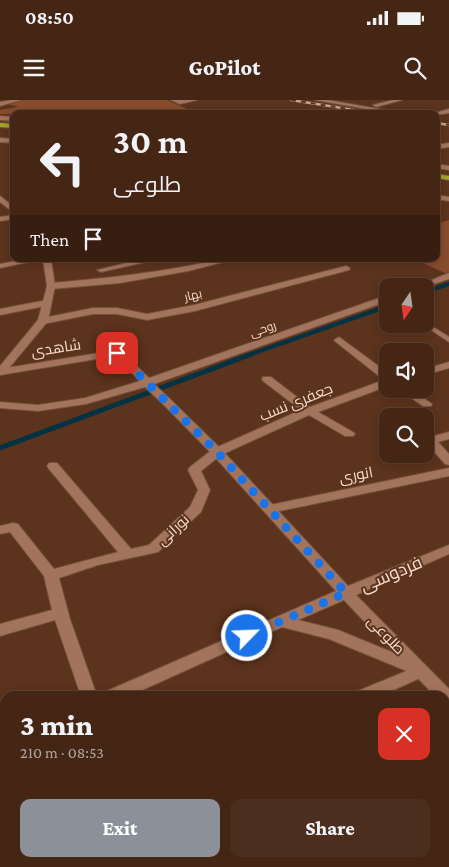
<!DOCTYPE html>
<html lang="en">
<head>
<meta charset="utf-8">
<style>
  body { margin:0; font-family:"Crimson Pro",Cairo,serif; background:#4c2e1e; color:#f1f3f6; height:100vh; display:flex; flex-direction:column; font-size:19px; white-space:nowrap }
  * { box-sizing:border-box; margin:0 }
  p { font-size:16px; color:#b0a5a0 }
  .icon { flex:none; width:28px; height:28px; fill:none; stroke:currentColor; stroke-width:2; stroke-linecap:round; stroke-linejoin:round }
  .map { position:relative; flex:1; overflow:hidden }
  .panel { position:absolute; left:0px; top:591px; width:450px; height:176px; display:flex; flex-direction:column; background:#452615; border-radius:15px 15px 0 0; box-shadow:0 2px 8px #0003,0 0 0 1px #5d4334 }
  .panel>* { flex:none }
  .hud { position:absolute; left:10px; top:10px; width:430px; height:152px; border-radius:10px; box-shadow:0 2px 8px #0003,0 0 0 1px #5d4334; background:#452615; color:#f1f3f6; overflow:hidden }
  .needle { width:32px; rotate:193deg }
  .tools { position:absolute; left:379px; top:178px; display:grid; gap:10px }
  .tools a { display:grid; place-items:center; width:55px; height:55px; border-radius:10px; background:#452615; box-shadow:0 2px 8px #0003,0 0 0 1px #5d4334; font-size:25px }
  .pin { position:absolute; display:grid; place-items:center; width:42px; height:42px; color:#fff; margin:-21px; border-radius:10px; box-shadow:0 2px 8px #0006 }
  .me { position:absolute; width:55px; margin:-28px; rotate:66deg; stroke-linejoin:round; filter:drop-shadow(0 0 4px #0008) }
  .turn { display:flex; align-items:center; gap:18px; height:105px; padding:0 20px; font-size:22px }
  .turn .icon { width:65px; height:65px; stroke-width:2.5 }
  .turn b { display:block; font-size:35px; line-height:42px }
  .then { display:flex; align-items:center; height:48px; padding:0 20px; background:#0003; gap:10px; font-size:19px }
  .round { display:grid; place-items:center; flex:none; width:52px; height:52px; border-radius:10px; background:#4c2e1e }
  .summary { display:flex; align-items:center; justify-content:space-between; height:85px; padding:0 20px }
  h1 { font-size:30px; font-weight:800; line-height:38px }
  .primary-button { display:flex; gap:10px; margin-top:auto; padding:10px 20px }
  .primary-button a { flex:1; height:58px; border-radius:10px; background:#8c9099; color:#fff; font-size:20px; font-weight:800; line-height:58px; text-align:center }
  .primary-button a+a { background:#4c2e1e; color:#f1f3f6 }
  .status { display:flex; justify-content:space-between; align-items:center; height:35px; padding:0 25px; background:#452615; direction:ltr }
  .status svg { height:14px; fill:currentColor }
  header { display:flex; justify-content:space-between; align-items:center; height:65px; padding:0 20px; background:#452615; font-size:22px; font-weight:800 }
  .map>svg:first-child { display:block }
</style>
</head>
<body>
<div class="status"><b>08:50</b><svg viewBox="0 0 49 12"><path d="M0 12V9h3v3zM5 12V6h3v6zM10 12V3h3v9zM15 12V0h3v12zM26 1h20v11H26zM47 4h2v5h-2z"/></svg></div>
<header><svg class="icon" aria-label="menu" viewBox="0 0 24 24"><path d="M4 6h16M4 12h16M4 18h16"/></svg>GoPilot<svg class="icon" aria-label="search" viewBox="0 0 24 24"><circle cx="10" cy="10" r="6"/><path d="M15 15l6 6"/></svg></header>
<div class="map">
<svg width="449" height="767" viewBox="0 0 449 767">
  <rect width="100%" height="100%" fill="#5c331c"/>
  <!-- green -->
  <g fill="#874c2b">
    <path d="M23 0H167L198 14H0V10L18 7 5 3Z"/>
    <path d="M449 120V172L445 173 414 159H436V124Z"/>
  </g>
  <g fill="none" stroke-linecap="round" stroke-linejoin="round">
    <!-- stream-far1 -->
    <g stroke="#023345" stroke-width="4">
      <path d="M425 192 449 184"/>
      <path d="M249 255 388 206"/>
    </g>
    <!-- stream -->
    <path stroke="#023345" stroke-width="5" d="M0 348 252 254"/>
    <defs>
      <g id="lane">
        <path d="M427 223 449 237V242L425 226V224Z"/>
        <path d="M114 762H129L131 767H116Z"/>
        <path d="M269 762H284L286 767H271Z"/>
        <path d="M401 762H417L419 767H403Z"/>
      </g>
      <g id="street">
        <path d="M12 0H21L0 6V2Z"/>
        <path d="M171 0H197L180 4Z"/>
        <path d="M315 0H327L409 14H395Z"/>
        <path d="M393 0H402L376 7 373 5Z"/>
        <path d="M449 9V13L436 15 431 14Z"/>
        <path d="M0 38 14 39V43L0 42Z"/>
        <path d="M436 95 449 97V101L436 99Z"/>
        <path d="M0 96 14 107V113L0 102Z"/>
        <path d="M27 159H43L0 168V164Z"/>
        <path d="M144 159H159L101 172 97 170Z"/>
        <path d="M222 159H235L188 171 120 183 51 189 47 186 51 183C109 178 165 172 222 159Z"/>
        <path d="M346 166 350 168 349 170 195 211 147 220 117 214H93L43 224 38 221 43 218 93 208H117L147 214 194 205Z"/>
        <path d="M449 173V179L425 187 417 186Z"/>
        <path d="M388 195V201L154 284 171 300 172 302 171 304H163L145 287 86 304 38 311 0 308V302L38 305 85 298 140 281 115 256 0 275V269L117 250 121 251 149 278Z"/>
        <path d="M47 200 51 203 50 205 0 215V209Z"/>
        <path d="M339 237 388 273V286L318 312 353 332 355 334 353 336H345L309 315 221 355 201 371 210 390 201 412 158 452 98 465 59 478 70 519 97 596H81L55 520 0 536V524L52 510 44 476 10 432 0 434V426L13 423 18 424 54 469 118 452 49 369 47 366 49 363H57L131 449 149 445 190 407 198 390 188 370 190 367 213 349 301 310 263 281 262 279 263 277H271L310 307 384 280 336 242 334 240Z"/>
        <path d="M449 262V268L425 275V269Z"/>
        <path d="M398 289H410L432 304 431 306H423Z"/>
        <path d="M449 332V339L438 342 449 354V365L445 364 425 341 426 338Z"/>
        <path d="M449 368V376L270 413 263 409 270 405Z"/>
        <path d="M421 565 427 567 429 571 427 575 380 596H356L358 591Z"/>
        <path d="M449 649V665L445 666V650Z"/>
        <path d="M5 744V762L0 764V746Z"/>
        <path d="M174 762H203L201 767H172Z"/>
      </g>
      <g id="secondary">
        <path d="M0 16 14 17V21L0 20Z"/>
        <path d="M449 43V47L436 49V45Z"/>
        <path d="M436 64 449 66V70L436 68Z"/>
        <path d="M14 115V119L0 121V117Z"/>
        <path d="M43 159H51L55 186 48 221 4 274 0 275V266L38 220 47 186Z"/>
        <path d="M167 299 171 300 221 349 348 486 449 445V454L356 495 449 589V607L445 605V596H435L414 574 329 539 282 527 129 596H105L107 591 336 491 213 355 163 304 162 302 163 300ZM344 500 394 553 338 530 298 520Z"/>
        <path d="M5 672V692L0 694V674Z"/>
      </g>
      <g id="highway">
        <path d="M0 23 14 24V28L0 27Z"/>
        <path d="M436 74 449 76V80L436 78Z"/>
      </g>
    </defs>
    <!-- lane casing -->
    <use href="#lane" stroke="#73503b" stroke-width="2"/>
    <!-- street casing -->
    <use href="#street" stroke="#73503b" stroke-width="2"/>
    <!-- secondary casing -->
    <use href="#secondary" stroke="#73503b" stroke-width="2"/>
    <!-- highway casing -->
    <use href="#highway" stroke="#73503b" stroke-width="2"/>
    <!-- lane -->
    <use href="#lane" fill="#a3745c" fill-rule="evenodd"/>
    <!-- street -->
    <use href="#street" fill="#a3745c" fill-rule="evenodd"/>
    <!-- secondary -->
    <use href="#secondary" fill="#a3745c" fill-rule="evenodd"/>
    <!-- highway -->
    <use href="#highway" fill="#a4a32a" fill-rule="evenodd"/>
    <defs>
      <g id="rail">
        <path d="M291 0 380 14"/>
        <path d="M436 23 449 25"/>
      </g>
    </defs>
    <!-- rail casing -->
    <use href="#rail" stroke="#c5a695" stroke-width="2.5"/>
    <!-- rail -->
    <use href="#rail" stroke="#5c331c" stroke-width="2" stroke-dasharray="5" stroke-linecap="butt"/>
  </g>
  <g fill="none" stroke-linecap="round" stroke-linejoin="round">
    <!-- route -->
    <path stroke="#1a73e8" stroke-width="9" stroke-dasharray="0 16.2" d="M117 253 217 352 346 493 247 536"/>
  </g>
  <g text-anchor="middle" stroke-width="4" stroke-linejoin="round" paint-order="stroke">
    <!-- far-street labels -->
    <g font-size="12" fill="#f7dccf" stroke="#5c331c">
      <text transform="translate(193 195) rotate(-13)" y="4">بهار</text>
      <text transform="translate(263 229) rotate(-19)" y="4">روحی</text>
    </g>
    <!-- street labels -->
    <g font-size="15" fill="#f7dccf" stroke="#5c331c">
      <text transform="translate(56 248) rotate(-9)" y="5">شاهدی</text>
      <text transform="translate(296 302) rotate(-22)" y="5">جعفری نسب</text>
      <text transform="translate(356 375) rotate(-11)" y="5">انوری</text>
      <text transform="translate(173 430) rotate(-43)" y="5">نورانی</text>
      <text transform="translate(386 535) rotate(46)" y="5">طلوعی</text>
    </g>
    <!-- near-street labels -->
    <g font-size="18" fill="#f7dccf" stroke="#5c331c">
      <text transform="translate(391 474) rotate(-23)" y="6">فردوسی</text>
    </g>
  </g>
</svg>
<div class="tools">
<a><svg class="needle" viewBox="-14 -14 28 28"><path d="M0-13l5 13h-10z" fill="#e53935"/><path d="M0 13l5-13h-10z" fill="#b0a5a0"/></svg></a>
<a><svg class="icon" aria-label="sound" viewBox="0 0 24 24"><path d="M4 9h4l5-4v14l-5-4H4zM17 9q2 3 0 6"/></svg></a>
<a><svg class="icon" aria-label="search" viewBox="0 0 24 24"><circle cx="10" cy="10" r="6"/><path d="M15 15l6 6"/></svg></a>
</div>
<div class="pin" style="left:117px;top:253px;background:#d93025"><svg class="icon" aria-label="arrive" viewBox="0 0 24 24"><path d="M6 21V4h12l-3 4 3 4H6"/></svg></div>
<svg class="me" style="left:247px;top:536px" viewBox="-20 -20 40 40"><circle r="17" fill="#1a73e8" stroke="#fff" stroke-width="3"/><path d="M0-11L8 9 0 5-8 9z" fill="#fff"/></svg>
<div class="hud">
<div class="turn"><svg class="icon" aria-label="left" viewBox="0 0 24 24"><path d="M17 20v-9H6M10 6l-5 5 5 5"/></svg><div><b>30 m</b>طلوعی</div></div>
<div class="then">Then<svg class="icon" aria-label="arrive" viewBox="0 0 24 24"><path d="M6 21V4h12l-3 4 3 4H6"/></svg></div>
</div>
<section class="panel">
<div class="summary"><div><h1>3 min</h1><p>210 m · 08:53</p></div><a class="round" style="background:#d93025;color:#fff"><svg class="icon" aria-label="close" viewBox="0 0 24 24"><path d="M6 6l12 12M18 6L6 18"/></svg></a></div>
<div class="primary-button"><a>Exit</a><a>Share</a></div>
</section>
</div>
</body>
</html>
